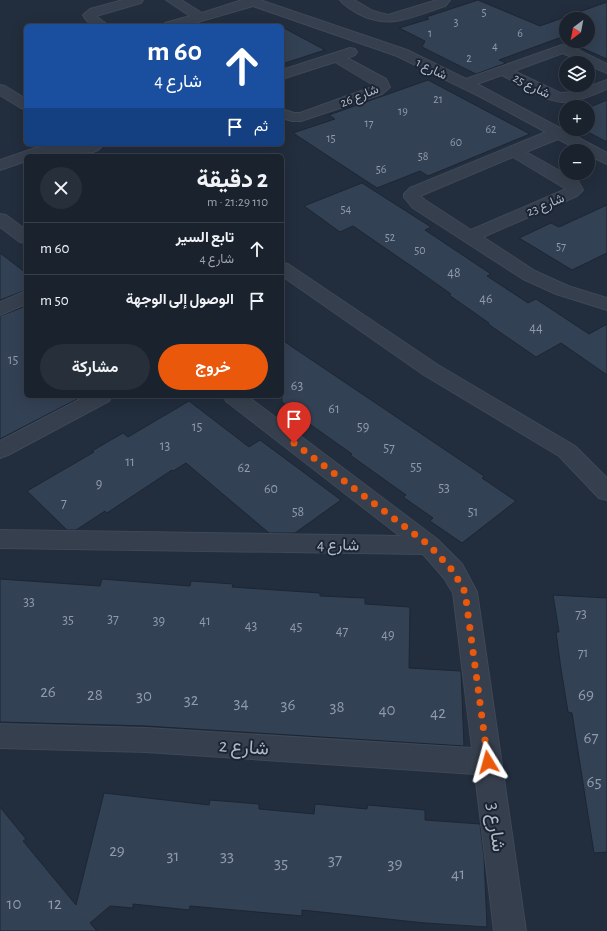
<!DOCTYPE html>
<html lang="ar">
<head>
<meta charset="utf-8">
<style>
  body { margin:0; font-family:"Alegreya Sans",Vazirmatn,sans-serif; background:#272f3a; color:#f1f3f6; direction:rtl; height:100vh; display:flex; flex-direction:column; font-size:15px; white-space:nowrap }
  * { box-sizing:border-box; margin:0 }
  p { font-size:13px; color:#9fa4aa }
  .icon { flex:none; width:22px; height:22px; fill:none; stroke:currentColor; stroke-width:2; stroke-linecap:round; stroke-linejoin:round }
  .map { position:relative; flex:1; overflow:hidden; direction:ltr }
  .sheet { position:absolute; left:24px; top:154px; width:260px; height:244px; display:flex; flex-direction:column; background:#1a222e; border-radius:6px; box-shadow:0 4px 16px #0002,0 0 0 1px #383f4a; direction:rtl }
  .sheet>* { flex:none }
  .top-card { position:absolute; left:24px; top:24px; width:260px; height:122px; border-radius:6px; box-shadow:0 4px 16px #0002,0 0 0 1px #383f4a; direction:rtl; background:#1a4fa0; color:#fff; overflow:hidden }
  .needle { width:26px; rotate:212deg }
  .buttons { position:absolute; left:559px; top:12px; display:grid; gap:8px }
  .buttons a { display:grid; place-items:center; width:36px; height:36px; border-radius:50%; background:#1a222e; box-shadow:0 4px 16px #0002,0 0 0 1px #383f4a; font-size:20px }
  .pin { position:absolute; display:grid; place-items:center; width:34px; height:34px; color:#fff; margin:-41px -17px; border-radius:50% 50% 50% 0; rotate:-45deg; box-shadow:0 0 4px #0007 }
  .pin .icon { rotate:45deg }
  .me { position:absolute; width:44px; margin:-22px; rotate:352deg; stroke-linejoin:round; filter:drop-shadow(0 0 3px #0008) }
  .turn { display:flex; align-items:center; gap:14px; height:84px; padding:0 16px; font-size:18px }
  .turn .icon { width:52px; height:52px; stroke-width:2.5 }
  .turn b { display:block; font-size:28px; line-height:34px }
  .then { display:flex; align-items:center; height:38px; padding:0 16px; background:#0003; gap:8px; font-size:15px }
  .round { display:grid; place-items:center; flex:none; width:42px; height:42px; border-radius:21px; background:#272f3a }
  .head { display:flex; align-items:center; justify-content:space-between; height:68px; padding:0 16px }
  h1 { font-size:24px; font-weight:700; line-height:30px }
  .button { display:flex; gap:8px; margin-top:auto; padding:8px 16px }
  .button a { flex:1; height:46px; border-radius:24px; background:#ea580c; color:#fff; font-size:16px; font-weight:700; line-height:46px; text-align:center }
  .button a+a { background:#272f3a; color:#f1f3f6 }
  ul { padding:0; list-style:none }
  li { display:flex; align-items:center; gap:12px; height:52px; padding:0 16px; border-top:1px solid #383f4a }
  li div { flex:1 }
  li b { display:block; font-size:15px }
  li em { font-style:normal }
  .map>svg:first-child { display:block }
</style>
</head>
<body>
<div class="map">
<svg width="607" height="931" viewBox="0 0 607 931">
  <rect width="100%" height="100%" fill="#222d3d"/>
  <!-- building -->
  <g fill="#334154" stroke="#1d2634" fill-rule="evenodd">
    <path d="M478 0 540 26 607 2V59L559 38 499 60 506 63 476 74 422 47 425 41 399 28 429 19 426 17ZM566 19H588V41H566Z"/>
    <path d="M282 27 325 50 282 64Z"/>
    <path d="M428 80 530 134 428 176 420 171 377 188 293 133 335 119 329 115Z"/>
    <path d="M607 100V142L582 129H588V108Z"/>
    <path d="M362 183 431 227 425 230 491 274 487 276 528 303 536 299 589 334 607 324V375L561 343 536 357 488 324 489 323 449 295 451 294 417 270 353 226 340 232 304 206Z"/>
    <path d="M607 205V253L572 270 519 238 551 223 559 227Z"/>
    <path d="M0 253 26 273V290L0 300Z"/>
    <path d="M26 306V396H83L0 439V316Z"/>
    <path d="M282 340 484 476 482 478 516 501 462 543 430 521 433 518 403 497 406 495 350 455 352 454 297 415 299 414 282 402Z"/>
    <path d="M189 401 249 447 260 440 341 500 295 533H269L186 463 173 471 172 470 107 513 105 511 76 530H67L27 491 94 452 92 451 123 433 128 437Z"/>
    <path d="M0 579 100 586 102 579 190 586 191 581 233 584 232 587 320 593V596L365 598V604L410 607 409 668 461 671 464 746 146 726 0 722Z"/>
    <path d="M553 595 607 598V852L594 853 572 713 568 712 561 669 556 632H559Z"/>
    <path d="M104 793 209 805 210 800 259 804V809L314 814 315 804 367 809 368 805 425 810V820L480 824 484 857 487 927 425 923 302 910V916L190 906 189 910 133 904V908L110 906 90 923 97 931H0V807L26 839 23 841 76 905Z"/>
  </g>
  <g fill="none" stroke-linecap="round" stroke-linejoin="round">
    <defs>
      <g id="minor">
        <path d="M123 0H143L141 3 96 16 109 26C98 26 89 27 83 15L90 9Z"/>
        <path d="M166 0H181L202 13 242 0H260L407 50 466 79 562 45 574 48 607 64V73L588 65V63H583L563 53 514 71 560 93 575 92 607 80V89C595 94 582 100 568 102 547 104 521 85 502 75L477 84 607 153V164L588 155V151H581L558 139 526 152 578 181 583 190 577 196 483 237 535 271 568 286 607 298V310L556 294 523 279 413 208 404 197V194L410 188 546 132 477 95 397 56 253 6 184 26H164L165 23 190 16ZM513 157 566 189 471 230 425 200 420 196Z"/>
        <path d="M340 0H354L373 11 388 15 437 0H450L445 6C413 16 390 31 357 13 351 9 344 6 340 0Z"/>
        <path d="M350 48 355 49 357 52 355 55 347 58 386 79 390 87 382 94 301 121H292L282 118V109L294 113H300L375 86 335 62 282 79V70Z"/>
        <path d="M0 85 5 86 26 99V109L21 108 0 95Z"/>
        <path d="M77 144H99L101 147 98 150 93 152 51 156H26V161L0 170V160L35 148Z"/>
        <path d="M0 214 6 215 26 230V243L20 242 0 227Z"/>
        <path d="M282 263 288 264 438 365 575 446 607 478V500L599 498 559 456 424 375 282 276Z"/>
        <path d="M26 291V304L0 315V302Z"/>
        <path d="M86 396H112L109 401 8 455 0 458V441Z"/>
        <path d="M223 396H247L437 539 462 564 477 592 526 931H494L475 774 146 752 0 748V724L146 728 472 748 453 593 444 578 423 554 0 548V530L400 536 226 401Z"/>
      </g>
    </defs>
    <!-- minor casing -->
    <use href="#minor" stroke="#3f4856" stroke-width="2"/>
    <!-- minor -->
    <use href="#minor" fill="#363f4d" fill-rule="evenodd"/>
  </g>
  <g fill="none" stroke-linecap="round" stroke-linejoin="round">
    <!-- route -->
    <path stroke="#ea580c" stroke-width="7" stroke-dasharray="0 12.6" d="M294 443 429 545 453 571 465 592 488 762"/>
  </g>
  <g text-anchor="middle" stroke-width="4" stroke-linejoin="round" paint-order="stroke">
    <!-- far-number labels -->
    <g font-size="12" fill="#909aaa">
      <text x="484" y="16">5</text>
      <text x="456" y="26">3</text>
      <text x="430" y="37">1</text>
      <text x="520" y="37">6</text>
      <text x="495" y="50">4</text>
      <text x="469" y="62">2</text>
      <text x="438" y="103">21</text>
      <text x="403" y="115">19</text>
      <text x="369" y="127">17</text>
      <text x="491" y="133">62</text>
      <text x="331" y="142">15</text>
      <text x="456" y="146">60</text>
      <text x="423" y="160">58</text>
      <text x="381" y="173">56</text>
      <text x="346" y="213">54</text>
      <text x="390" y="241">52</text>
      <text x="561" y="250">57</text>
      <text x="420" y="254">50</text>
    </g>
    <!-- far-street labels -->
    <g font-size="13" fill="#b1bac9" stroke="#1b2432">
      <text transform="translate(432 68) rotate(26)" y="5">شارع 1</text>
      <text transform="translate(532 85) rotate(27)" y="5">شارع 25</text>
      <text transform="translate(359 95) rotate(-22)" y="5">شارع 26</text>
      <text transform="translate(545 204) rotate(-23)" y="5">شارع 23</text>
    </g>
    <!-- number labels -->
    <g font-size="14" fill="#909aaa">
      <text x="454" y="277">48</text>
      <text x="486" y="303">46</text>
      <text x="536" y="332">44</text>
      <text x="13" y="364">15</text>
      <text x="297" y="390">63</text>
      <text x="334" y="413">61</text>
      <text x="197" y="431">15</text>
      <text x="363" y="431">59</text>
      <text x="165" y="450">13</text>
      <text x="389" y="452">57</text>
      <text x="130" y="466">11</text>
      <text x="416" y="471">55</text>
      <text x="244" y="472">62</text>
      <text x="99" y="488">9</text>
      <text x="444" y="492">53</text>
      <text x="271" y="493">60</text>
      <text x="64" y="507">7</text>
      <text x="298" y="516">58</text>
      <text x="473" y="516">51</text>
      <text x="29" y="606">33</text>
      <text x="581" y="618">73</text>
      <text x="113" y="623">37</text>
      <text x="68" y="624">35</text>
      <text x="159" y="625">39</text>
      <text x="205" y="625">41</text>
      <text x="251" y="630">43</text>
      <text x="296" y="631">45</text>
      <text x="342" y="635">47</text>
      <text x="388" y="639">49</text>
      <text x="583" y="657">71</text>
    </g>
    <!-- street labels -->
    <g font-size="16" fill="#b1bac9" stroke="#1b2432">
      <text transform="translate(338 544) rotate(1)" y="6">شارع 4</text>
    </g>
    <!-- near-number labels -->
    <g font-size="17" fill="#909aaa">
      <text x="48" y="697">26</text>
      <text x="95" y="700">28</text>
      <text x="586" y="700">69</text>
      <text x="144" y="701">30</text>
      <text x="191" y="705">32</text>
      <text x="241" y="708">34</text>
      <text x="288" y="710">36</text>
      <text x="337" y="712">38</text>
      <text x="387" y="715">40</text>
      <text x="438" y="718">42</text>
      <text x="591" y="743">67</text>
      <text x="594" y="787">65</text>
      <text x="117" y="856">29</text>
      <text x="173" y="861">31</text>
      <text x="227" y="861">33</text>
      <text x="335" y="865">37</text>
      <text x="281" y="868">35</text>
      <text x="395" y="869">39</text>
      <text x="458" y="879">41</text>
      <text x="14" y="909">10</text>
      <text x="55" y="909">12</text>
    </g>
    <!-- near-street labels -->
    <g font-size="19" fill="#b1bac9" stroke="#1b2432">
      <text transform="translate(244 746) rotate(4)" y="7">شارع 2</text>
      <text transform="translate(497 827) rotate(83)" y="7">شارع 3</text>
    </g>
  </g>
</svg>
<div class="buttons">
<a><svg class="needle" viewBox="-14 -14 28 28"><path d="M0-13l5 13h-10z" fill="#e53935"/><path d="M0 13l5-13h-10z" fill="#9fa4aa"/></svg></a>
<a><svg class="icon" aria-label="layers" viewBox="0 0 24 24"><path d="M12 4l9 5-9 5-9-5zM3 14l9 5 9-5"/></svg></a>
<a>+</a>
<a>−</a>
</div>
<div class="pin" style="left:294px;top:443px;background:#d93025"><svg class="icon" aria-label="arrive" viewBox="0 0 24 24"><path d="M6 21V4h12l-3 4 3 4H6"/></svg></div>
<svg class="me" style="left:488px;top:762px" viewBox="-20 -20 40 40"><path d="M0-17L14 15 0 8-14 15z" fill="#ea580c" stroke="#fff" stroke-width="4"/></svg>
<div class="top-card">
<div class="turn"><svg class="icon" aria-label="ahead" viewBox="0 0 24 24"><path d="M12 20V5M6 11l6-6 6 6"/></svg><div><b>60 m</b>شارع 4</div></div>
<div class="then">ثم<svg class="icon" aria-label="arrive" viewBox="0 0 24 24"><path d="M6 21V4h12l-3 4 3 4H6"/></svg></div>
</div>
<section class="sheet">
<div class="head"><div><h1>2 دقيقة</h1><p>110 m · 21:29</p></div><a class="round"><svg class="icon" aria-label="close" viewBox="0 0 24 24"><path d="M6 6l12 12M18 6L6 18"/></svg></a></div>
<ul>
<li><svg class="icon" aria-label="ahead" viewBox="0 0 24 24"><path d="M12 20V5M6 11l6-6 6 6"/></svg><div><b>تابع السير</b><p>شارع 4</p></div><em>60 m</em></li>
<li><svg class="icon" aria-label="arrive" viewBox="0 0 24 24"><path d="M6 21V4h12l-3 4 3 4H6"/></svg><div><b>الوصول إلى الوجهة</b></div><em>50 m</em></li>
</ul>
<div class="button"><a>خروج</a><a>مشاركة</a></div>
</section>
</div>
</body>
</html>
